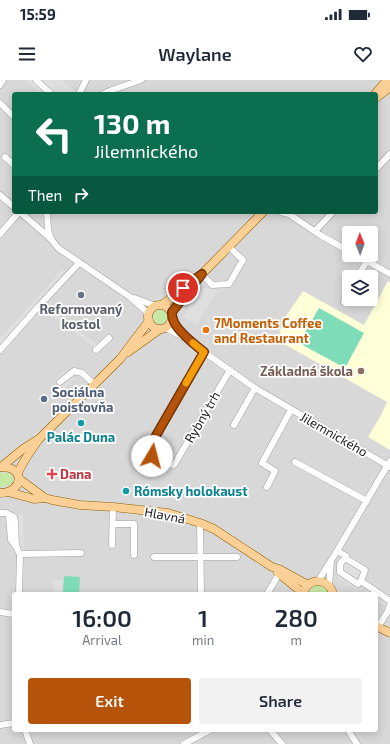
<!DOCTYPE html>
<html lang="en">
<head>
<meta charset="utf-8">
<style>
  body { margin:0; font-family:"Exo 2",sans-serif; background:#f2f2f3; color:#1f2937; height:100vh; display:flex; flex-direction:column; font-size:15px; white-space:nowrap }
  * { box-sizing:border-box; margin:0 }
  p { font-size:13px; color:#747a83 }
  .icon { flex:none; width:22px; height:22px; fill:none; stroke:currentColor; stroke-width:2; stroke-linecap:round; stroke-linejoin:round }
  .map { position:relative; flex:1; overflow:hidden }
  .side { position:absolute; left:12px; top:512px; width:366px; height:140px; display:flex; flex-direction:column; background:#fff; border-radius:4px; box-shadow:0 2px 10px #0003 }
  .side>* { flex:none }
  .banner { position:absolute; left:12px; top:12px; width:366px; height:122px; border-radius:4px; box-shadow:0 2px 10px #0003; background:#0b6e4f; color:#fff; overflow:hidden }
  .needle { width:26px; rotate:359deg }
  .controls { position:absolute; left:342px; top:146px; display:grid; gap:8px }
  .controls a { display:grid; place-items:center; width:36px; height:36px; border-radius:4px; background:#fff; box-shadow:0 2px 10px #0003; font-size:20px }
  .pin { position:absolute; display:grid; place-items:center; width:34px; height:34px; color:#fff; margin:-17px; border:2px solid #fff; border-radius:50%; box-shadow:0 1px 4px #0007 }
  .me { position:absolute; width:44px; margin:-22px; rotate:8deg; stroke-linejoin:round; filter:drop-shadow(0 0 3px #0008) }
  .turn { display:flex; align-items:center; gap:14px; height:84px; padding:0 16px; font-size:18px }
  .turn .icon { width:52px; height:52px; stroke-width:2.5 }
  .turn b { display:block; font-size:28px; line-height:34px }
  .then { display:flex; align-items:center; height:38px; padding:0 16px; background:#0003; gap:8px; font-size:15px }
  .eta { display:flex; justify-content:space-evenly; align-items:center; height:68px; text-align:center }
  .eta b { font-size:24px; font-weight:600; line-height:28px }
  .button { display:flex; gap:8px; margin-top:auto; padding:8px 16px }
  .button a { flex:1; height:46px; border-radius:4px; background:#b45309; color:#fff; font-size:16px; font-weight:600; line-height:46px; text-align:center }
  .button a+a { background:#f2f2f3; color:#1f2937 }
  .status { display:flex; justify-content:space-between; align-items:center; height:28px; padding:0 20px; background:#fff; direction:ltr }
  .status svg { height:11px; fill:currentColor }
  header { display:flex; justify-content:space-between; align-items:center; height:52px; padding:0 16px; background:#fff; font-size:18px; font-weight:600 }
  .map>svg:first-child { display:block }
</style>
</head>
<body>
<div class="status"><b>15:59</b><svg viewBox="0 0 49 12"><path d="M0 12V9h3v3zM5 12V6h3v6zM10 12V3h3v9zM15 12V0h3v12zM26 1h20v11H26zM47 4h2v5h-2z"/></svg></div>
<header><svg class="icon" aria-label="menu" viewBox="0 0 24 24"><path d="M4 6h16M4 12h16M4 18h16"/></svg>Waylane<svg class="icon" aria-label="heart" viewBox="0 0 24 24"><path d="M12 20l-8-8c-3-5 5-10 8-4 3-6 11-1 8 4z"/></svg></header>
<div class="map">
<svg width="390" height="664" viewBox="0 0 390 664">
  <rect width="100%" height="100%" fill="#ede9e1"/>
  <!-- residential -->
  <path fill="#d9d8d8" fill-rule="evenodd" d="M0 0H390V664H0ZM14 14H376V132H14ZM349 153H371V175H349ZM349 197H371V219H349ZM14 514H376V650H14Z"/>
  <!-- education -->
  <path fill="#ffffd8" d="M388 201 390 203V370L368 357 380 337 387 322 277 260 281 252 279 251 284 244 282 242 303 211 364 245Z"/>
  <!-- grass -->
  <g fill="#c6e8a5">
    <circle cx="160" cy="237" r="7"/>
    <path d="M0 393H9L12 395 14 401 11 405 0 407Z"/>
    <path d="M319 505 326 508 330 514H308L313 507Z"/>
  </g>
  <!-- pitch -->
  <g fill="#7eddb8">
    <path d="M319 228 364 253 345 288 299 263Z"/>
    <path d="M64 496 80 497 79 514H63Z"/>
  </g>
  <!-- parking -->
  <g fill="#dfdfdf">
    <path d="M25 0H62L75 11 72 14H40Z"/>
    <path d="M62 190 66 193 0 266V258Z"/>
    <path d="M212 207 217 210 197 245 183 237 191 222 194 224 202 210Z"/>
    <path d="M45 230H50L98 265 94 267Z"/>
    <path d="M64 291 75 298 64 309 55 300Z"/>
    <path d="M18 435H23L24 472 18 469Z"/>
    <path d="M348 474 369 487 362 500 390 516V522L387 527 376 521V514H364L367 508 361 504 357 510 338 499V490Z"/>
    <path d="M54 500H63L62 514H53Z"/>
  </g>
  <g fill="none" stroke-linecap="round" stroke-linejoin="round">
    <defs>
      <g id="minor">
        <path d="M36 0 51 14"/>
        <path d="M0 5 3 0"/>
        <path d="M79 14 86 0"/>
        <path d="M103 14 112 10 141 0"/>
        <path d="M0 23 14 37"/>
        <path d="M5 77 14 85"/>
        <path d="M376 89 390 74"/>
        <path d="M0 115 14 127"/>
        <path d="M20 132 51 159 58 168 130 217 149 234"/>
        <path d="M47 132 48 150 51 159"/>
        <path d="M281 132 289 134 320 155 349 171"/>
        <path d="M315 151 333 132"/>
        <path d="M0 154 19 132"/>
        <path d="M356 175 390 194"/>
        <path d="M202 194 212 205 229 204 243 180 229 167"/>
        <path d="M357 197 367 181"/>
        <path d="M134 218 156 226"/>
        <path d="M344 222 349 212"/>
        <path d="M172 239 177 246 186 257"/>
        <path d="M166 248 189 260 204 272 255 308 390 387"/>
        <path d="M0 270 38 227 79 183"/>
        <path d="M96 270 109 258"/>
        <path d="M204 272 150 366 152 375 166 384 174 385 230 290"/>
        <path d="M60 302 74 291 82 293 94 304"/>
        <path d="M234 345 255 308"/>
        <path d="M295 382 367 421"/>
        <path d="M267 407 275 391 262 383 291 330"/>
        <path d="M0 433H6L14 437C18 448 12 464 20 474"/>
        <path d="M9 435 11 460 17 468"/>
        <path d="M200 443 201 514"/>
        <path d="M113 444H134V475"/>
        <path d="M112 465 113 427"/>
        <path d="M337 471 346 476 345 478 365 490 361 501"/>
        <path d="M154 477H237"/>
        <path d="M345 478 340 484V492L358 504 361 501 390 521"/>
        <path d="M318 501 337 471 390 381"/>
        <path d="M329 505 331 481"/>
        <path d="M19 514 20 474 81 473"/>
        <path d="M267 514 279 494"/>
        <path d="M0 532 14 534"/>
        <path d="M378 547 388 531 390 525"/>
        <path d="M0 645 14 643"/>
        <path d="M25 650 30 664"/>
        <path d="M270 650 282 664"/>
        <path d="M348 650 357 664"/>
        <path d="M184 664 210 650"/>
      </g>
      <g id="major">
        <path d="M375 14 387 0"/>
        <path d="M376 18 390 7"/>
        <circle cx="160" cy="237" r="12"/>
        <path d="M162 225 202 194 263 132"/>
        <path d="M172 232 195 203"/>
        <path d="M128 272 160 249"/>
        <path d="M0 387C27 386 23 413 0 413"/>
        <path d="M1 387 23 369 37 360"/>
        <path d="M18 393C23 381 31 371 38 360L108 291 120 279 149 241"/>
        <path d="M19 399 45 418 52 420 80 425 113 427 168 433 200 443 214 449 272 487 279 489 308 505"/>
        <path d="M8 412 34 419 45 418"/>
        <path d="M278 493 303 513"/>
        <path d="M303 514C307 497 329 497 333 514"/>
        <path d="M376 546 390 553"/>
      </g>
    </defs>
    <!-- minor casing -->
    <use href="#minor" stroke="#a2a2a2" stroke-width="7"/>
    <!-- major casing -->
    <use href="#major" stroke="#926201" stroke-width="9"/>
    <!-- minor -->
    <use href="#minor" stroke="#fff" stroke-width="6"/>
    <!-- major -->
    <use href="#major" stroke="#fbd097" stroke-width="8"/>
  </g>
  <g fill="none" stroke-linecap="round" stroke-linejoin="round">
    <defs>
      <path id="route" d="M152 376 150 366 204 272C195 265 175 249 173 239 172 237 172 234 172 232L202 194 183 208"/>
    </defs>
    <!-- route casing -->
    <use href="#route" stroke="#753606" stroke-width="10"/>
    <!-- route -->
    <use href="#route" stroke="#b45309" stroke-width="7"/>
    <!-- slow -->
    <path stroke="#f59e0b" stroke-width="7" d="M186 303 204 272 193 263"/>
  </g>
  <!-- markers -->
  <circle fill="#6b7280" stroke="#fff" stroke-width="1.5" cx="81" cy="215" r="4"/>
  <circle fill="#e8710a" stroke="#fff" stroke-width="1.5" cx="206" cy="250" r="4"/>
  <circle fill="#8d6e63" stroke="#fff" stroke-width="1.5" cx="361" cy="291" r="4"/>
  <circle fill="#5c6f8a" stroke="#fff" stroke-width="1.5" cx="44" cy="319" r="4"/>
  <g fill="#0f9aa8" stroke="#fff" stroke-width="1.5">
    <circle cx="81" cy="343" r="4"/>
    <circle cx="126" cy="411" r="4"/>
  </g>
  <path fill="#e0444e" stroke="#fff" stroke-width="1.5" d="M50 388h4v4h4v4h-4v4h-4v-4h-4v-4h4z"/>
  <g text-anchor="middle" stroke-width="3.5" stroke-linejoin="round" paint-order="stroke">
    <!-- worship labels -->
    <g font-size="13" font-weight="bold" fill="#5b616d" stroke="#fff">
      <text x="81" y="234">Reformovaný<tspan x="81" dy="15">kostol</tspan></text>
    </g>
    <!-- food labels -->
    <g font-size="13" font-weight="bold" fill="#c56008" stroke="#fff" text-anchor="start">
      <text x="214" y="248">7Moments Coffee<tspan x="214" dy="15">and Restaurant</tspan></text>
    </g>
    <!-- education labels -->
    <g font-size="13" font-weight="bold" fill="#785e54" stroke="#fff" text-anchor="end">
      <text x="353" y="296">Základná škola</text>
    </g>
    <!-- service labels -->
    <g font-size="13" font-weight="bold" fill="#4e5e75" stroke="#fff" text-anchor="start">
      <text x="52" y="317">Sociálna<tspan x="52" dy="15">poisťovňa</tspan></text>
    </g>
    <!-- street labels -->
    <g font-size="13" fill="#1b1b1b" stroke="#fff">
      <text transform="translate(202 337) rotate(-60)" y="5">Rybný trh</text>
      <text transform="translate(334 354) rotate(30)" y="5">Jilemnického</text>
      <text transform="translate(165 435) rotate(11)" y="5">Hlavná</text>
    </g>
    <!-- culture labels -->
    <g font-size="13" font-weight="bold" fill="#0d838f" stroke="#fff">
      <text x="81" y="362">Palác Duna</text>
      <text x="134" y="416" text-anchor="start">Rómsky holokaust</text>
    </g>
    <!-- health labels -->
    <g font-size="13" font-weight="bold" fill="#be3a42" stroke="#fff" text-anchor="start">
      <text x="60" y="399">Dana</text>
    </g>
  </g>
</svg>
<div class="controls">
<a><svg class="needle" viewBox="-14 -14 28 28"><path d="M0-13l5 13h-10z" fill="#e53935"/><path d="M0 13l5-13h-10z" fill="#747a83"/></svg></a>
<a><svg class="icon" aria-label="layers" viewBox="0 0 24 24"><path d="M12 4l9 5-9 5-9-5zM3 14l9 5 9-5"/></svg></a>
</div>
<div class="pin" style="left:183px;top:208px;background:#d93025"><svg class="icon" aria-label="arrive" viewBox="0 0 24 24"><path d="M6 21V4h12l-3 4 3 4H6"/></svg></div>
<svg class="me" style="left:152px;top:376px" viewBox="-20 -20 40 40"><circle r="19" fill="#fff"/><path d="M0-13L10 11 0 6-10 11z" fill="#b45309"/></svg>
<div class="banner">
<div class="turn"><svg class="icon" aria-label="left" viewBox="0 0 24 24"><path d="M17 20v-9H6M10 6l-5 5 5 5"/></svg><div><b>130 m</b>Jilemnického</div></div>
<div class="then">Then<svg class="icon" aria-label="right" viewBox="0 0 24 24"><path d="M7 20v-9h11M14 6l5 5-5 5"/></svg></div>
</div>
<section class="side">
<div class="eta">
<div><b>16:00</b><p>Arrival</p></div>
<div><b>1</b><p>min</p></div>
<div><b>280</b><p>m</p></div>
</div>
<div class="button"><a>Exit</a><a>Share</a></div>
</section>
</div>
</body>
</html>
